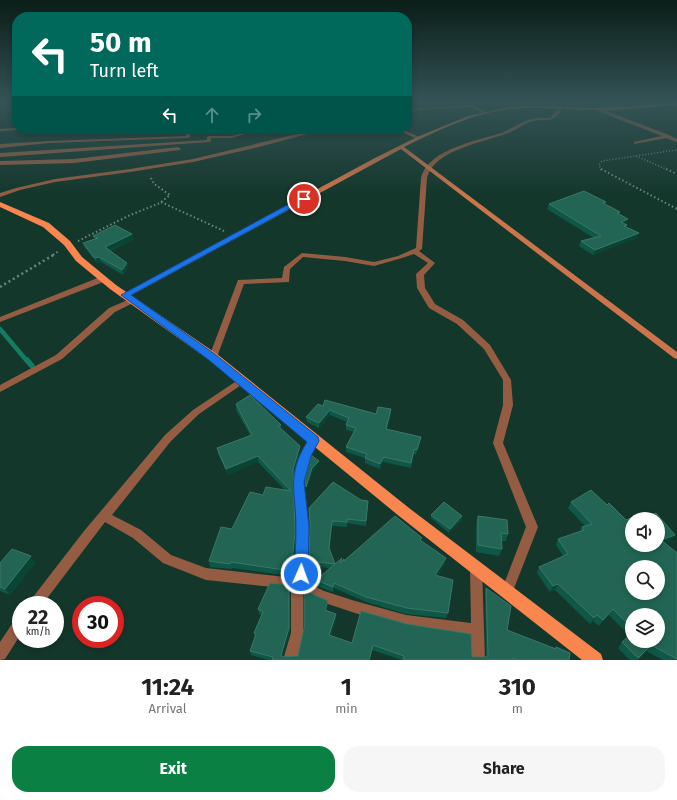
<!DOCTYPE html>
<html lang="en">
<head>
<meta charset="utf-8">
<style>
  body { margin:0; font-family:"Fira Sans",sans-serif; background:#f6f6f6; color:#222; height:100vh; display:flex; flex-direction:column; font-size:15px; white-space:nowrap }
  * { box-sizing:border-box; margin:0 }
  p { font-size:13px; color:#767676 }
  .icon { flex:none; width:22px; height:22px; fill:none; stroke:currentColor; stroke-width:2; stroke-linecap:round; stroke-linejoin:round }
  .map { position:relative; height:660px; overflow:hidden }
  .details { display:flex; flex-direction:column; background:#fff; flex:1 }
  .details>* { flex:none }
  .top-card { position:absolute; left:12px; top:12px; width:400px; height:122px; border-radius:16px; box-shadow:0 2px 6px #0003; background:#00695c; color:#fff; overflow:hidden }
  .tools { position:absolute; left:625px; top:512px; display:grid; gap:8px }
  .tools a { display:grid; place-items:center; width:40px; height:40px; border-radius:50%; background:#fff; box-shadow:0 2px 6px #0003; font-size:20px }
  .speed { position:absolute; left:12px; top:596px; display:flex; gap:8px; font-size:20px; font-weight:700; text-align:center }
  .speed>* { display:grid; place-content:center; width:52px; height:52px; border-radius:50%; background:#fff; box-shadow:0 2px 6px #0003; line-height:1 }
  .speed small { font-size:10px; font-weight:400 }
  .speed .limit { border:6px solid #d22; background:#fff; color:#111 }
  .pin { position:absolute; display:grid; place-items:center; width:34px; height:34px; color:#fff; margin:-17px; border:2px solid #fff; border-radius:50%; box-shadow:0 1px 4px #0007 }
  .me { position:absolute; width:44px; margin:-22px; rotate:2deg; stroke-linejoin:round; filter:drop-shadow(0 0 3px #0008) }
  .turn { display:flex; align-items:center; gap:14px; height:84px; padding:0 12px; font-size:18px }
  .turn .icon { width:52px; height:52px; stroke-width:2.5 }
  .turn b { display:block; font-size:28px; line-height:34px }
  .lanes { display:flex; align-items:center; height:38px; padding:0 12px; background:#0003; justify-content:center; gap:20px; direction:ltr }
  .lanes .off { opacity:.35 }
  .eta { display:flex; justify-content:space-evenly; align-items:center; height:68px; text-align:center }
  .eta b { font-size:24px; font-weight:700; line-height:28px }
  .cta { display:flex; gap:8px; margin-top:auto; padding:8px 12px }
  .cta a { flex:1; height:46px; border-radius:16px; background:#0b8043; color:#fff; font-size:16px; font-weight:700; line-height:46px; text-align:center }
  .cta a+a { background:#f6f6f6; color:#222 }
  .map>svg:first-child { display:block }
</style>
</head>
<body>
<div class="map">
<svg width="677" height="660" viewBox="0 0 677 660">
  <rect width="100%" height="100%" fill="#14372c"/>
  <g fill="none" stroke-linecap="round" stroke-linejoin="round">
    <!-- stream-far1 -->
    <path stroke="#157c62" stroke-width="4.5" d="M0 329 27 361"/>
    <!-- stream -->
    <path stroke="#157c62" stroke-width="5.5" d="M27 360 32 366"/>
    <!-- path-far2 -->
    <g stroke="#6c877e" stroke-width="1.5" stroke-dasharray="1 2" stroke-linecap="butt">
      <path d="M636 156 668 170"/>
      <path d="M601 170 599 165 602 161 676 150"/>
    </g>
    <!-- path-far1 -->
    <g stroke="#6c877e" stroke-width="2" stroke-dasharray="1.5 2.5" stroke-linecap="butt">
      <path d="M601 169 677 209"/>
      <path d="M666 169 677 174"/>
      <path d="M161 202 224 231"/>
      <path d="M78 241 128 216 160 203 170 195 154 184 150 176"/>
      <path d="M53 255 59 251"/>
    </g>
    <!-- path -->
    <path stroke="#6c877e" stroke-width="2.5" stroke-dasharray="2 3" stroke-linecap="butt" d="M0 287 55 254"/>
    <!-- street -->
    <g fill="#945d43" fill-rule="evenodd">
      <path d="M547 102H552L562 109C553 125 548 118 533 121 524 123 517 130 508 133 485 142 433 150 427 178L422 249 419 251 435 263 424 275 425 288 435 304 463 320 490 345 511 380 513 405 503 443 538 527 511 596 507 598 503 596 501 592 526 527 493 443 503 405V380L484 349 457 324 429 308 417 288 416 274 428 263 414 254 402 258 374 266 345 261 303 257 290 269 289 282 244 284 217 357 213 360 209 357 238 280 282 278 284 267 302 253 345 257 374 262 398 256 416 248 421 178C428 148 479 141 504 132 513 128 522 121 532 119 538 117 544 118 550 118L558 109Z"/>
      <path d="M673 104 677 105V107L671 106V105Z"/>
      <path d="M472 105 488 113 484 114 471 107 419 110 407 113V111L419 108Z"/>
      <path d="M595 108H599L669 135 677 139V142L666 138 634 144V142L662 136 595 110Z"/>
      <path d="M17 128V129H19V130L0 131V129Z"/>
      <path d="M187 129H191L190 137 188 138 49 143 0 148V144L49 141 186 136Z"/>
      <path d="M255 129H262L232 138H211V141L209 142 0 157V153L207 140V137L209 136H232Z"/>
      <path d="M318 129H326L259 147 193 162 130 172 55 182 20 190 0 197V193L16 188 55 179 130 169 193 159Z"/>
      <path d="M396 129H402L421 138 417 139Z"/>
      <path d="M178 147 181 149 180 150 74 163 0 165V161L74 159Z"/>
      <path d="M100 277H103L107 279 106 281 0 322V317Z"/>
      <path d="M130 299H133L137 301 115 312 62 359 0 392V385L56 355 109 308Z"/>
      <path d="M241 378 244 379 245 381 244 383 199 414 171 441 112 515 141 530 171 555 206 568 294 578 295 574C296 558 298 543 297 527 297 497 288 473 306 445 309 440 311 436 317 438L319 441 310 456 304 482 309 527 307 574 304 581 324 591 355 601 406 615 471 623 470 568 472 564 476 562 480 564 482 568 485 660H471V636L406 627 355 613 322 602 303 593V633L297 660H283L291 633V589L206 580 163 563 133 538 105 522 42 605H28L30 601 84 531 165 435 193 410Z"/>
      <path d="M21 617V634L5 659 0 660V642L16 618Z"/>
    </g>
    <!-- secondary -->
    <path fill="#cc744b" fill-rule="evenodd" d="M677 103V105C650 107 622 111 595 110 567 110 538 106 510 109 474 113 436 131 404 147L677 352V359L674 358 401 149 128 297H122L121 295 373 159 417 137 468 116 509 107 533 106 597 108Z"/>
    <!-- primary -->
    <path fill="#f8864e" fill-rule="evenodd" d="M0 202 49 223 70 241 82 257 116 285 217 354 409 508 601 654 603 660H582L399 516 209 360 110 289 76 261 64 245 43 227 0 207Z"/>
  </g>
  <!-- wall -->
  <g fill="#0f5746" fill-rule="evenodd">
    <path d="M407 102H428L407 103Z"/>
    <path d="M549 204H605L619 214 626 224V227L637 238 593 255 579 246 581 241 594 238 547 209Z"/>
    <path d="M93 236 134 239 110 251 128 268 123 275 101 262 97 263 85 248 83 243 94 239Z"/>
    <path d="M236 404 281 425V429L300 446V452L294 475 296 539 292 576 232 568V569L210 567 209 561 232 529 263 495 285 490 258 462 228 475 218 454 217 448 250 435 236 410Z"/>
    <path d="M323 406 376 414 391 409V414L387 429 420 442 416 455 414 454 411 468 383 462 380 469 365 463V458L346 452V447L354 432 346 430V425L347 422 330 415 319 428 307 422 306 417Z"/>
    <path d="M361 500 368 501 366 526 347 523V527L332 526 329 549 334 564 342 561 421 541 445 564 437 576 448 613 446 618 406 614 366 602 334 588 333 592 317 586 316 580 330 568 309 566 310 524Z"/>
    <path d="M571 502 607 505 626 520 670 541 665 543 677 553V660H663L646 651 638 660H630L618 648 622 642 629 635 609 615 599 626 593 621 590 624 555 590 550 592 537 573 539 567 563 556 556 545 558 539 579 532 582 527 585 526 568 508ZM632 615 658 641H632Z"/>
    <path d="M431 515 462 516V520L449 533 431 518Z"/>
    <path d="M478 516 508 534 506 541H501L502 549 499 556 476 552V523Z"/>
    <path d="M0 563H35L10 595 0 591Z"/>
    <path d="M289 585 290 633 282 657 298 656 328 606 327 610 336 618 331 636 352 643 472 657H486L485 593 486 588 507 630 555 649 556 647 569 660H402L372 650 370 660H268L251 655 250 651 255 638 254 633 262 616 259 614 258 609Z"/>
  </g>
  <!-- shaded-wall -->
  <g fill="#094435">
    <path d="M628 219 626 224 619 227 621 222Z"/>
    <path d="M639 233 637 238 593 255 595 250Z"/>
    <path d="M132 234 134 239 106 252 105 247Z"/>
    <path d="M99 257 101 262 97 263 95 258Z"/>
    <path d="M127 263 128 268 123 275 122 270Z"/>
    <path d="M391 409V414L386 434V429Z"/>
    <path d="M330 410V415L319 428V423Z"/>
    <path d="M421 437 420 442 416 455 417 450Z"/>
    <path d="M300 446V452L294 475 296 539 292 576 291 571 293 469Z"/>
    <path d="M258 456V462L228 475 226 469Z"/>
    <path d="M384 457 383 462 380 469V464Z"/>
    <path d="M319 461V464L313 472 306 491V487L312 468Z"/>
    <path d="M462 516V520L449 533 450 529Z"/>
    <path d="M332 521V526L329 553V548Z"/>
    <path d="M675 535 670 541 657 546 661 540Z"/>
    <path d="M31 556 35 563 10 595 5 589Z"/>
    <path d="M446 558 445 564 434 580 435 575Z"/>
    <path d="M334 583V588L333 592V587Z"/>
    <path d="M558 584 555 590 550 592 553 586Z"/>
    <path d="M289 585 290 633 282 660 281 655Z"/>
    <path d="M328 601V606L325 615V610Z"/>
    <path d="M613 609 609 615 599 626 603 620Z"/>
    <path d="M336 614V618L329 640V635Z"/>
    <path d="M597 615 593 621 590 624 594 618Z"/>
  </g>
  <!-- building -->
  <g fill="#226554" stroke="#3c7768" fill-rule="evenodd">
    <path d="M584 191 606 202 603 203 620 212 617 213 628 219 621 222 627 225 624 226 639 233 595 250 581 241 601 236 549 204Z"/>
    <path d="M115 225 132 234 105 247 127 263 122 270 99 257 95 258 83 243 98 238 93 236Z"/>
    <path d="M250 395 281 425 278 426 300 446 293 469 295 533 291 571 231 562 230 564 209 561 221 527 232 529 250 492 263 495 266 487 291 491 258 456 226 469 217 448 252 435 236 404Z"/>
    <path d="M325 400 376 414 378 407 391 409 386 429 421 437 417 450 414 449 411 463 384 457 380 464 365 458 367 454 346 447 356 428 346 425 349 418 330 410 319 423 306 417 318 404 323 406Z"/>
    <path d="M311 455 319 461 312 468 306 487 305 479Z"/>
    <path d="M333 482 361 500 368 501 366 521 347 519V522L332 521 329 548 335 564 309 561 310 523 309 508Z"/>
    <path d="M591 490 607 505 609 503 626 520 644 513 647 516 656 513 675 535 661 540 677 553V659L651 645 638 658 622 642 632 633V641H658V615H632V628L613 609 603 620 597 615 594 618 558 584 553 586 539 567 568 554 558 539 584 530 582 527 592 524 571 502ZM632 519H658V545H632ZM632 567H658V593H632Z"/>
    <path d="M444 502 462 516 450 529 431 515Z"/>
    <path d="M395 516 422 538 420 540 446 558 435 575 453 580 448 613 407 608 366 597 334 583 333 587 316 580 342 558 340 563 344 559V561Z"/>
    <path d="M478 516 507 520 508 534 501 533 502 549 478 545Z"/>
    <path d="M12 549 31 556 5 589 0 587V563Z"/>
    <path d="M270 583 289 585V628L281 655 282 657 298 656 304 628V590L328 601 325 610 336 614 329 635 352 643 361 611 407 624 471 634 472 657H487L488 655 486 588 511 606 507 630 556 649V647L570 653 569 660H517L513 658 514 660H403L404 656 373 645 369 660H272L273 657 250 651 256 634 254 633 263 612 258 609Z"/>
  </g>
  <!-- sky -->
  <linearGradient id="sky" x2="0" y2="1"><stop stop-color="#0b1e18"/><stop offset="0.52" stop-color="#345356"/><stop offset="1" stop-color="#345356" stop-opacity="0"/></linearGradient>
  <rect width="677" height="195" fill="url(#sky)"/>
  <!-- route -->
  <path fill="#1a73e8" stroke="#114b97" d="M302 197 308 199 131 295 216 355 318 437 319 441 311 456 304 482 309 527 308 574 306 579 301 581 296 579 294 574C295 559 296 543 296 528 296 492 286 476 307 442L209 360 121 295Z"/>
</svg>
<div class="tools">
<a><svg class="icon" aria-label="sound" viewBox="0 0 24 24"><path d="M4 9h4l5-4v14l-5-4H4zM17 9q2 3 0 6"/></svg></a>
<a><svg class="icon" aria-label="search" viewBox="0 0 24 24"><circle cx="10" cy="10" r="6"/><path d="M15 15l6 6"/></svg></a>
<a><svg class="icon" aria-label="layers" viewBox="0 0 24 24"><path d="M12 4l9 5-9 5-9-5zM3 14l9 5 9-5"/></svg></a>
</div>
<div class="speed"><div>22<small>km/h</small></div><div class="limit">30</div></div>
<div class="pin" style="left:304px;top:199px;background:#d93025"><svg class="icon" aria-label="arrive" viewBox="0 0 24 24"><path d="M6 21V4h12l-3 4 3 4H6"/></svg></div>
<svg class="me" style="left:301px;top:574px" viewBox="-20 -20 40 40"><circle r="17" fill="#1a73e8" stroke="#fff" stroke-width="3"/><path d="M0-11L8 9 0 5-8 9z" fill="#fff"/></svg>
<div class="top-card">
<div class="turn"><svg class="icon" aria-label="left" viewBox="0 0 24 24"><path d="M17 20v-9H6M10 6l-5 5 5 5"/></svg><div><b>50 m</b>Turn left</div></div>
<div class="lanes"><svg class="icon" aria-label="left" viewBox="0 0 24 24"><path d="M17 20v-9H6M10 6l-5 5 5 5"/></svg><svg class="icon off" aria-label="ahead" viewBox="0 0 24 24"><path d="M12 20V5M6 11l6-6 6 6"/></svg><svg class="icon off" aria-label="right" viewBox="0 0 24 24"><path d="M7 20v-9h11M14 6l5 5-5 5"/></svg></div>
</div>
</div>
<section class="details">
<div class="eta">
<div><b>11:24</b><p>Arrival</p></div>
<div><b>1</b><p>min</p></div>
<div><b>310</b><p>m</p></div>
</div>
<div class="cta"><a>Exit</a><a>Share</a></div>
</section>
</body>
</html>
